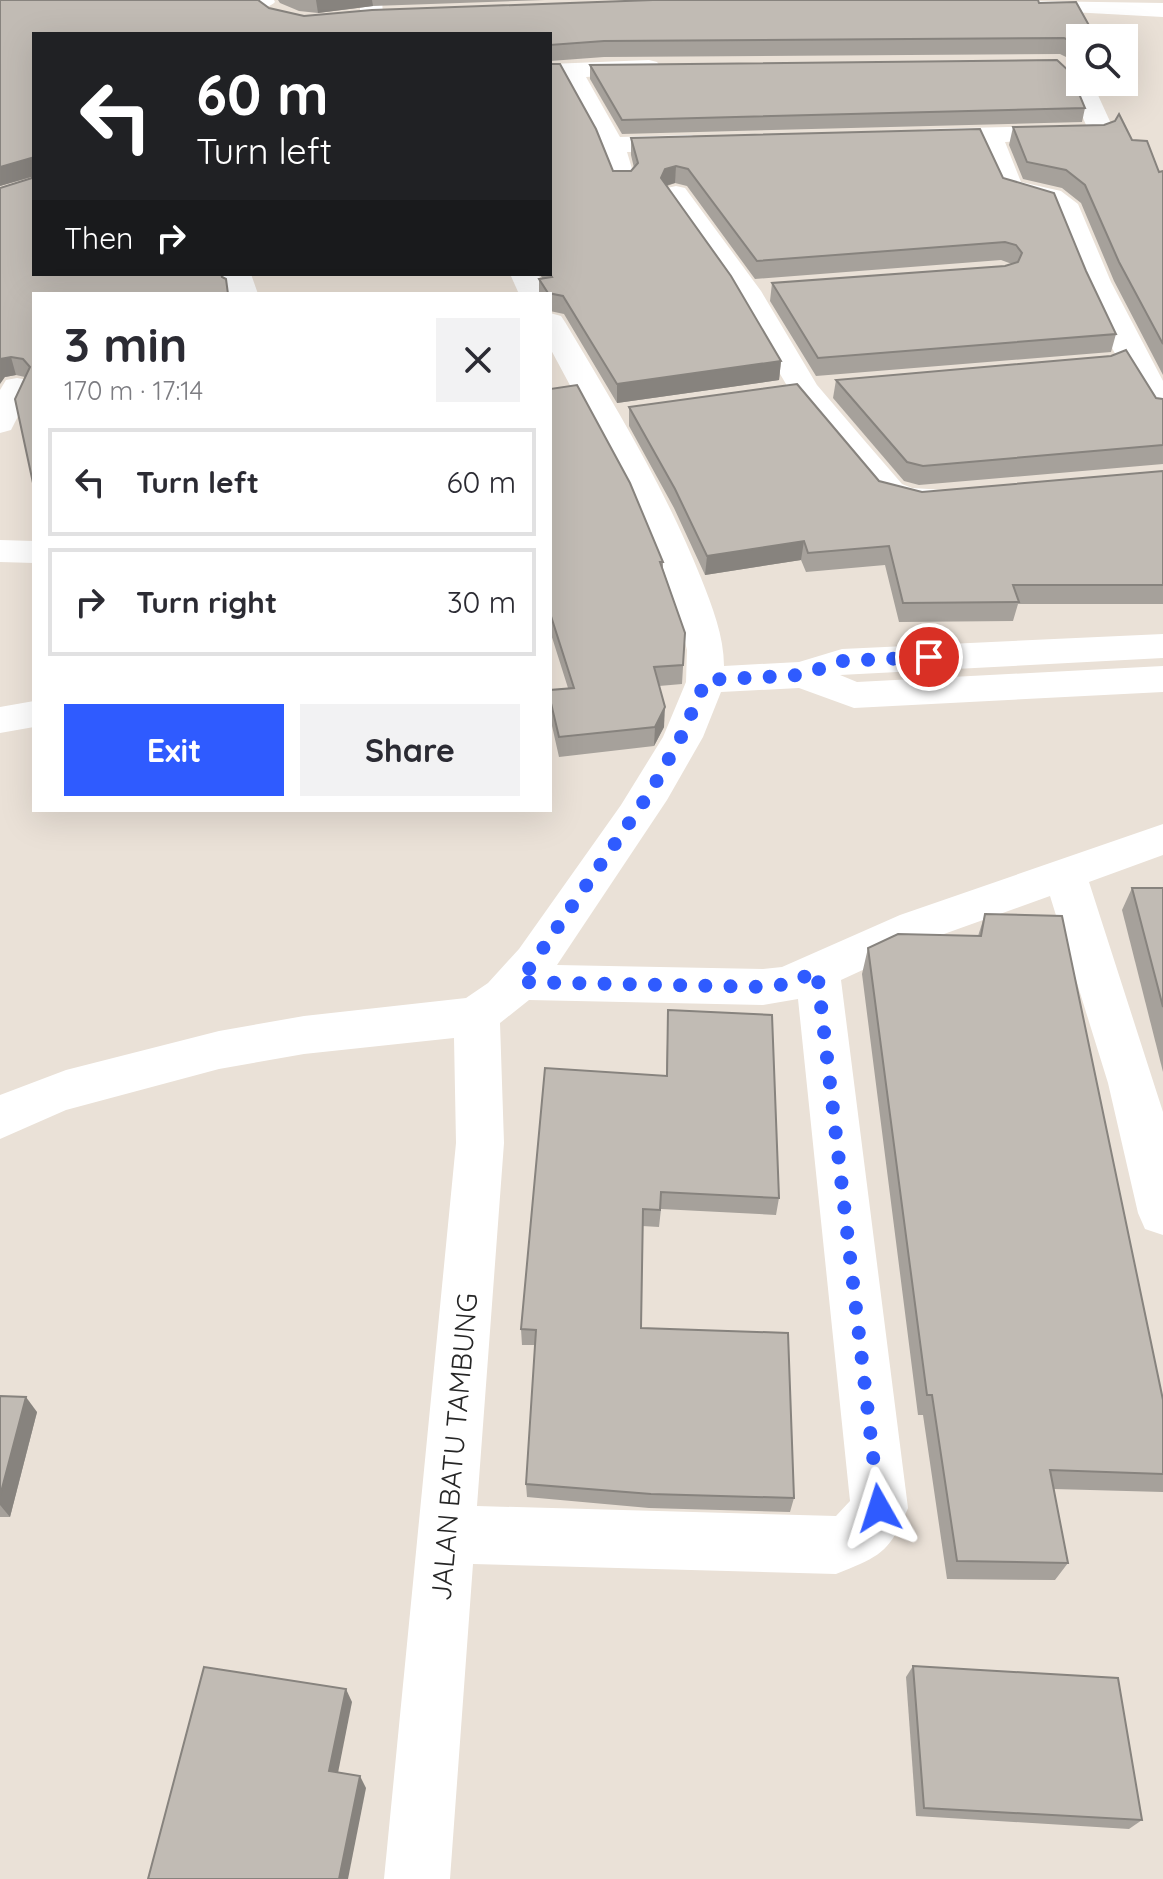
<!DOCTYPE html>
<html lang="en">
<head>
<meta charset="utf-8">
<style>
  body { margin:0; font-family:Quicksand,sans-serif; background:#f2f2f3; color:#2b2b33; height:100vh; display:flex; flex-direction:column; font-size:30px; white-space:nowrap }
  * { box-sizing:border-box; margin:0 }
  p { font-size:26px; color:#7c7c81 }
  .icon { flex:none; width:44px; height:44px; fill:none; stroke:currentColor; stroke-width:2; stroke-linecap:round; stroke-linejoin:round }
  .map { position:relative; flex:1; overflow:hidden }
  .side { position:absolute; left:32px; top:292px; width:520px; height:520px; display:flex; flex-direction:column; background:#fff; border-radius:0px; box-shadow:0 8px 32px #0002 }
  .side>* { flex:none }
  .banner { position:absolute; left:32px; top:32px; width:520px; height:244px; border-radius:0px; box-shadow:0 8px 32px #0002; background:#202124; color:#fff; overflow:hidden }
  .buttons { position:absolute; left:1066px; top:24px; display:grid; gap:16px }
  .buttons a { display:grid; place-items:center; width:72px; height:72px; border-radius:0px; background:#fff; box-shadow:0 8px 32px #0002; font-size:40px }
  .pin { position:absolute; display:grid; place-items:center; width:68px; height:68px; color:#fff; margin:-34px; border:4px solid #fff; border-radius:50%; box-shadow:0 2px 8px #0007 }
  .me { position:absolute; width:88px; margin:-44px; rotate:354deg; stroke-linejoin:round; filter:drop-shadow(0 0 6px #0008) }
  .turn { display:flex; align-items:center; gap:28px; height:168px; padding:0 32px; font-size:36px }
  .turn .icon { width:104px; height:104px; stroke-width:2.5 }
  .turn b { display:block; font-size:56px; line-height:68px }
  .then { display:flex; align-items:center; height:76px; padding:0 32px; background:#0003; gap:16px; font-size:30px }
  .round { display:grid; place-items:center; flex:none; width:84px; height:84px; border-radius:0px; background:#f2f2f3 }
  .head { display:flex; align-items:center; justify-content:space-between; height:136px; padding:0 32px }
  h1 { font-size:48px; font-weight:800; line-height:60px }
  .button { display:flex; gap:16px; margin-top:auto; padding:16px 32px }
  .button a { flex:1; height:92px; border-radius:0px; background:#2f5bff; color:#fff; font-size:32px; font-weight:800; line-height:92px; text-align:center }
  .button a+a { background:#f2f2f3; color:#2b2b33 }
  ul { padding:0; list-style:none }
  li { display:flex; align-items:center; gap:24px; height:108px; margin:0 16px 12px; padding:0 16px; border:4px solid #e1e1e2; border-radius:0px }
  li div { flex:1 }
  li b { display:block; font-size:30px }
  li em { font-style:normal }
  .map>svg:first-child { display:block }
</style>
</head>
<body>
<div class="map">
<svg width="1163" height="1879" viewBox="0 0 1163 1879">
  <rect width="100%" height="100%" fill="#eae1d7"/>
  <g fill="none" stroke-linecap="round" stroke-linejoin="round">
    <!-- street -->
    <g fill="#fff" fill-rule="evenodd">
      <path d="M215 0H274L275 2C265 13 225 11 215 0Z"/>
      <path d="M360 0H382L384 34H360Z"/>
      <path d="M968 0 1163 3V17L979 7Z"/>
      <path d="M649 60 657 62 661 67 657 72 586 77 620 137 691 135 700 138 704 143 700 148 691 151 627 152 633 172 629 178H611L599 145 562 78H550V64Z"/>
      <path d="M1080 75V82H1092L1113 128 1108 137 1005 142 1021 182 1061 191 1078 204 1111 282 1163 381V418L1152 415C1109 353 1078 278 1052 208L1000 193 979 143 915 142 911 137 915 132 924 129 1086 125 1068 82 1071 77Z"/>
      <path d="M676 186 685 188 761 291 817 385 864 440 902 484 912 488 945 490 950 497 945 504 908 508 878 498 793 396 732 292 663 194 667 188Z"/>
      <path d="M223 274H251L258 294H228Z"/>
      <path d="M510 274H538L549 294H519Z"/>
      <path d="M550 313 561 316 565 322C614 404 665 488 701 578 712 606 724 636 724 666L799 662 842 649 1163 634V658L840 675 857 682 1163 666V692L854 708 799 688 721 692 703 737 667 800 557 965 763 969 782 967 900 915 1163 824V855L1089 882 1163 1112V1235L1145 1229 1138 1213 1108 1083 1050 896 930 939 841 980 908 1508C889 1554 880 1556 836 1574L473 1564 450 1879H384L456 1143 454 1038 304 1054 219 1069 66 1110 0 1139V1095L66 1070 219 1031 304 1016 466 998 488 983 519 949 621 805 663 737 686 682 687 650 676 606 632 501 550 348ZM798 999 850 1501 836 1516 477 1506 504 1143 500 1023 529 1000 763 1005Z"/>
      <path d="M17 378 28 380 33 387 11 430 0 433V390L6 380Z"/>
      <path d="M0 540 34 541V563L0 562Z"/>
      <path d="M34 701V727L0 733V707Z"/>
    </g>
  </g>
  <!-- wall -->
  <g fill="#a6a19b">
    <path d="M0 0 269 8 304 16 1039 3 1080 38V64L1060 54 604 57 550 61V34H34V485L25 377 16 375 5 377 32 178V177L0 186Z"/>
    <path d="M278 0H545L373 6 318 13 299 11 280 3Z"/>
    <path d="M590 65 1085 108 1082 122 622 134 590 79Z"/>
    <path d="M1013 127 1132 140 1159 172 1163 171V375L1114 281 1081 203 1062 188 1023 179 1009 145Z"/>
    <path d="M631 138 1003 178 1086 271 1116 334 1111 352 816 376 770 301 772 283 1005 266 1012 264 1001 260 755 279 687 186 675 183 667 186 781 361 779 380 617 403 564 314 550 311V294H539V279L542 278 540 274H550L613 171H631L634 168 631 155Z"/>
    <path d="M836 380 1156 398 1163 399V464L919 485 904 481 833 398Z"/>
    <path d="M550 389 663 562V569L685 633 682 684 659 686 664 727 654 746 559 757 550 717V690L568 688 550 631Z"/>
    <path d="M629 407 879 481 922 492 1163 471V604H1018L1013 621 899 622 885 565 806 572 801 560 705 575 674 508 629 426Z"/>
    <path d="M1132 888H1163V1072L1122 910Z"/>
    <path d="M985 914 1163 1400V1492L1054 1489 1068 1563 1055 1580 947 1579 923 1415H918L862 974 868 948 978 936Z"/>
    <path d="M668 1010 779 1198 776 1215 661 1209 659 1227 642 1226 641 1328 794 1498 790 1512 649 1508 527 1497 526 1484 535 1345H522L521 1329 666 1076Z"/>
    <path d="M0 1396 37 1412 10 1517H0Z"/>
    <path d="M913 1666 1142 1820 1129 1829 916 1816 906 1677Z"/>
  </g>
  <!-- shaded-wall -->
  <g fill="#87837e">
    <path d="M316 0H372L373 6 318 13Z"/>
    <path d="M31 158 34 176 0 186V167Z"/>
    <path d="M676 166 675 183 664 186 661 178 665 169Z"/>
    <path d="M11 357 16 375 5 377 0 384V359Z"/>
    <path d="M781 361 779 380 617 403V384Z"/>
    <path d="M804 541 801 560 705 575 707 556Z"/>
    <path d="M665 707 664 727 654 746 655 727Z"/>
    <path d="M26 1397 37 1412 10 1517 0 1505V1496Z"/>
    <path d="M346 1689 352 1702 336 1783 329 1771Z"/>
    <path d="M360 1776 366 1788 348 1879H339Z"/>
  </g>
  <!-- building -->
  <g fill="#c1bbb4" stroke="#87837e" stroke-width="2">
    <path d="M0 0H258L269 8 304 16 372 10 653 0H1038L1039 3 1076 2 1096 38H1080V45L1064 38 604 41 550 45V34H34V274H221L222 277 226 279 228 294H34L33 483 15 399 30 367 23 359 11 357 0 359V188L32 178 31 158 0 167Z"/>
    <path d="M1057 60 1070 72 1085 108 622 120 590 65Z"/>
    <path d="M550 64H560L596 129 613 171H631L638 163 631 138 980 129 1003 178 1054 193 1086 271 1116 334 818 358 772 283 1005 266 1018 262 1022 253 1016 245 1005 242 757 261 688 169 676 166 665 169 661 178 731 276 781 361 617 384 563 296 548 293 539 279 552 277 550 274Z"/>
    <path d="M1119 114 1132 140 1147 141 1159 172 1163 171V344L1119 262 1085 185 1066 170 1027 162 1013 127 1104 125 1115 121Z"/>
    <path d="M1126 350 1156 398 1163 399V445L923 466 907 462 836 380 1111 356Z"/>
    <path d="M797 384 879 481 922 492 1163 471V585H1013L1019 602 903 603 889 546 808 553 804 541 707 556 675 489 629 407Z"/>
    <path d="M577 385 630 483 663 562H660L685 633 683 665 654 667 665 707 655 727 559 737 550 699V690L574 688 550 613V389Z"/>
    <path d="M1132 888H1163V1007Z"/>
    <path d="M985 914 1062 916 1163 1400V1474L1050 1470 1068 1563 957 1561 932 1395H927L868 948 898 934 981 936Z"/>
    <path d="M668 1010 772 1015 779 1198 661 1192 660 1210 643 1209 641 1328 788 1333 794 1498 651 1494 526 1484 536 1330 521 1329 545 1068 667 1076Z"/>
    <path d="M0 1396 26 1397 0 1496Z"/>
    <path d="M913 1666 1118 1678 1142 1820 924 1808Z"/>
    <path d="M204 1667 346 1689 329 1771 360 1776 339 1879H148Z"/>
  </g>
  <g fill="none" stroke-linecap="round" stroke-linejoin="round">
    <!-- route -->
    <path stroke="#2f5bff" stroke-width="14" stroke-dasharray="0 25.2" d="M879 1508 817 971 788 984 763 987 520 982 651 791 681 737 706 680 802 675 842 661 929 657"/>
  </g>
  <g text-anchor="middle" stroke-width="6" stroke-linejoin="round" paint-order="stroke">
    <!-- near-street labels -->
    <g font-size="28" fill="#262626" stroke="#fff">
      <text transform="translate(454 1447) rotate(-85)" y="10">JALAN BATU TAMBUNG</text>
    </g>
  </g>
</svg>
<div class="buttons">
<a><svg class="icon" aria-label="search" viewBox="0 0 24 24"><circle cx="10" cy="10" r="6"/><path d="M15 15l6 6"/></svg></a>
</div>
<div class="pin" style="left:929px;top:657px;background:#d93025"><svg class="icon" aria-label="arrive" viewBox="0 0 24 24"><path d="M6 21V4h12l-3 4 3 4H6"/></svg></div>
<svg class="me" style="left:879px;top:1508px" viewBox="-20 -20 40 40"><path d="M0-17L14 15 0 8-14 15z" fill="#2f5bff" stroke="#fff" stroke-width="4"/></svg>
<div class="banner">
<div class="turn"><svg class="icon" aria-label="left" viewBox="0 0 24 24"><path d="M17 20v-9H6M10 6l-5 5 5 5"/></svg><div><b>60 m</b>Turn left</div></div>
<div class="then">Then<svg class="icon" aria-label="right" viewBox="0 0 24 24"><path d="M7 20v-9h11M14 6l5 5-5 5"/></svg></div>
</div>
<section class="side">
<div class="head"><div><h1>3 min</h1><p>170 m · 17:14</p></div><a class="round"><svg class="icon" aria-label="close" viewBox="0 0 24 24"><path d="M6 6l12 12M18 6L6 18"/></svg></a></div>
<ul>
<li><svg class="icon" aria-label="left" viewBox="0 0 24 24"><path d="M17 20v-9H6M10 6l-5 5 5 5"/></svg><div><b>Turn left</b></div><em>60 m</em></li>
<li><svg class="icon" aria-label="right" viewBox="0 0 24 24"><path d="M7 20v-9h11M14 6l5 5-5 5"/></svg><div><b>Turn right</b></div><em>30 m</em></li>
</ul>
<div class="button"><a>Exit</a><a>Share</a></div>
</section>
</div>
</body>
</html>
